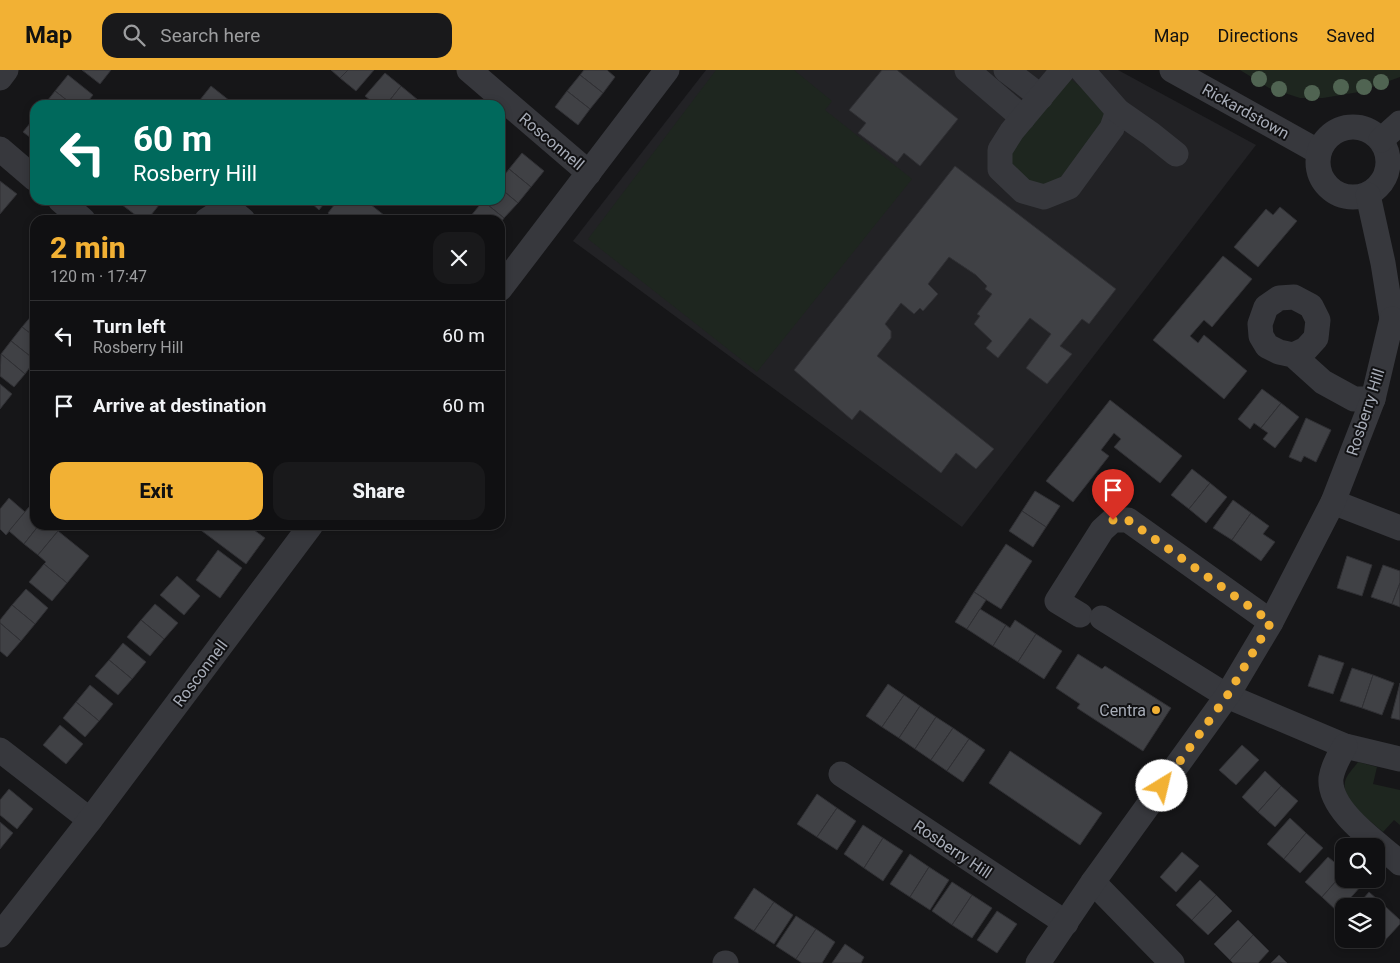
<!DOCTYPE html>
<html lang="en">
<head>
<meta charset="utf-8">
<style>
  body { margin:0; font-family:Roboto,sans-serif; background:#19191b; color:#f1f3f6; height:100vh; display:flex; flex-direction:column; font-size:19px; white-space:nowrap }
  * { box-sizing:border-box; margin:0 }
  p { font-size:16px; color:#9c9d9f }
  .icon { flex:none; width:28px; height:28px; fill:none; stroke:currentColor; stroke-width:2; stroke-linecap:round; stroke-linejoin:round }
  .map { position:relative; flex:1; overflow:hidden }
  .drawer { position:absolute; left:30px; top:145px; width:475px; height:315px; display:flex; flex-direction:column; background:#101012; border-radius:15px; box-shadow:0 2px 8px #0003,0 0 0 1px #303032 }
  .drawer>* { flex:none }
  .top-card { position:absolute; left:30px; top:30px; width:475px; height:105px; border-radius:15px; box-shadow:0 2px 8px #0003,0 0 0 1px #303032; background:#00695c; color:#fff; overflow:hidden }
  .fabs { position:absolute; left:1335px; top:768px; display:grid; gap:10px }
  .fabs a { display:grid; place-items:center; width:50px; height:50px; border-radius:10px; background:#101012; box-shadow:0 2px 8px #0003,0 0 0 1px #303032; font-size:25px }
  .pin { position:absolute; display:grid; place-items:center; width:42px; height:42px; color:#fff; margin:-51px -21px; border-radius:50% 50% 50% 0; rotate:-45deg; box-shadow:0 0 5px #0007 }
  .pin .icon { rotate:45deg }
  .me { position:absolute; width:55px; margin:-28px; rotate:36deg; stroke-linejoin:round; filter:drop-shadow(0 0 4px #0008) }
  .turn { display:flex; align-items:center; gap:18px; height:105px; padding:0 20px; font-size:22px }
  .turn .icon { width:65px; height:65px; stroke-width:2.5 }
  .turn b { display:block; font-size:35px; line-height:42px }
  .round { display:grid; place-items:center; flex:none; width:52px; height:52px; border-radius:15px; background:#19191b }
  .headline { display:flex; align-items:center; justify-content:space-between; height:85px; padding:0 20px }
  h1 { font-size:30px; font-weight:800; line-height:38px; color:#f2b134 }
  .primary-button { display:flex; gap:10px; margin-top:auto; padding:10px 20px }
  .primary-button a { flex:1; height:58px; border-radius:15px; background:#f2b134; color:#111; font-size:20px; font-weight:800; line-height:58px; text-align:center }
  .primary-button a+a { background:#19191b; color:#f1f3f6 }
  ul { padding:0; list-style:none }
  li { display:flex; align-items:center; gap:15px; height:70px; padding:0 20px; border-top:1px solid #303032 }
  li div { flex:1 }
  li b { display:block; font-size:19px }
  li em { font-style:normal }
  header { display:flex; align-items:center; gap:30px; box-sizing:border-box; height:70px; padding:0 25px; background:#f2b134; color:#111 }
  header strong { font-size:24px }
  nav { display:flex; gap:28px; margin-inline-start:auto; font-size:18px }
  .search { width:350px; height:45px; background:#19191b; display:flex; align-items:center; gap:12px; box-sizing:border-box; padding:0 18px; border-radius:15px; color:#9c9d9f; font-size:19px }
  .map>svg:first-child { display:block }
</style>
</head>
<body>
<header>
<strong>Map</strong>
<div class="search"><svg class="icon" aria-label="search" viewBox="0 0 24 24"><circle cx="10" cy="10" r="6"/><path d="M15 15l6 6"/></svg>Search here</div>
<nav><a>Map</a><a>Directions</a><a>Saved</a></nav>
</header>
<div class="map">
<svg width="1400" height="893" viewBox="0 0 1400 893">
  <rect width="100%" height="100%" fill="#161618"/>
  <!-- built -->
  <path fill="#222225" d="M706 0H1118L1256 75 962 457 573 171Z"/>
  <!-- green -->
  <g fill="#1e261f">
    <path d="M716 0H794L832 31 825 40 912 109 757 302 588 169Z"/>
    <path d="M1240 0H1400V7L1359 22 1323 28H1300L1269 18Z"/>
    <path d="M1064 4 1105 36 1108 54 1048 122 1013 101 1010 80Z"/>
    <path d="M1358 692 1377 697 1373 714 1400 720V755L1394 750 1383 762C1371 751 1340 730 1345 712 1346 705 1354 698 1358 692Z"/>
  </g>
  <!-- building -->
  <g fill="#404145" stroke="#303034">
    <path d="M82 0H111L100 14Z"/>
    <path d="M331 0H348L340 8Z"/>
    <path d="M348 0H374L356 21 340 8Z"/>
    <path d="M584 0H607L615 7 603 23 580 5Z"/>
    <path d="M882 0H897L958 49 920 96 904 83 897 92 858 63 866 53 849 40Z"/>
    <path d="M385 3 401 16 386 35H376L365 26Z"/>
    <path d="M68 5 93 25 85 35H73L55 21Z"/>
    <path d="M580 5 603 23 590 39 567 21Z"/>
    <path d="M211 16 235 35H196Z"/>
    <path d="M401 16 418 30 413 35H386Z"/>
    <path d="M55 21 73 35H44Z"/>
    <path d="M567 21 590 39 578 55 555 37Z"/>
    <path d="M35 47V71L23 62Z"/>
    <path d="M522 83 544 101 531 117 509 99Z"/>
    <path d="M955 96 1116 219 1089 254 1082 249 1060 276 1072 284 1047 314 1026 298 1051 264 1030 248 998 288 986 278 992 271 974 254 980 246 977 244 992 224 985 219 987 216 976 205 949 187 928 214 938 224 923 241 920 238 914 244 901 233 885 254 891 261V268L877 286 994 379 976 399 956 383 941 403 860 340 852 350 794 300Z"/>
    <path d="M509 99 531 117 518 133 500 118V111Z"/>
    <path d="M0 111 17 124 0 144Z"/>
    <path d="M500 118 518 133 504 148 483 131 484 130H500Z"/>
    <path d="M124 130H163L147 150H142L121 134Z"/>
    <path d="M308 130H327L319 140Z"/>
    <path d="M338 130H365L390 150H336L328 143Z"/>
    <path d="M483 131 504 148 500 154V150H474L470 147Z"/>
    <path d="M1280 137 1297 151 1258 197 1234 177 1266 139 1273 145Z"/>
    <path d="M1223 186 1252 209 1212 257 1204 250 1190 266 1198 273 1204 265 1247 301 1224 329 1153 270Z"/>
    <path d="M33 244 35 245V267L22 257Z"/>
    <path d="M22 257 35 267V290L11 271Z"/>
    <path d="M11 271 35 290 25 304 1 284Z"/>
    <path d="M1 284 25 304 14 317 0 306Z"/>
    <path d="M0 314 12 324 0 339Z"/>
    <path d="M1262 319 1281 333 1261 358 1254 353 1250 359 1238 349Z"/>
    <path d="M1110 330 1182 386 1160 413 1114 377 1121 369 1114 363 1101 380 1109 386 1073 432 1046 411Z"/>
    <path d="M1281 333 1299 347 1275 378 1263 369 1268 363 1261 358Z"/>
    <path d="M1306 348 1331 360 1316 392 1304 386 1301 392 1289 387Z"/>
    <path d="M1192 399 1210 413 1189 439 1171 425Z"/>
    <path d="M1210 413 1227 427 1206 453 1189 439Z"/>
    <path d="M1035 421 1060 436 1046 457 1022 441Z"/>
    <path d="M9 428 25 442 6 465 0 459V439Z"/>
    <path d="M1233 430 1251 443 1232 470 1213 458Z"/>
    <path d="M29 437 35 442V455H39L24 474 9 461Z"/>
    <path d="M1022 441 1046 457 1033 477 1009 461Z"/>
    <path d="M1251 443 1269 456 1263 464 1275 472 1261 491 1232 470Z"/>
    <path d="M39 455H51L58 461 38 485 24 474Z"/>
    <path d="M194 455H247L265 468 246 494Z"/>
    <path d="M58 461 89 486 67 513 44 494 46 492 38 485Z"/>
    <path d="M1006 474 1032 491 1001 539 974 522Z"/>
    <path d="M218 480 242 498 220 528 196 510Z"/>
    <path d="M1347 486 1372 495 1362 526 1337 518Z"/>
    <path d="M44 494 67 513 52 531 29 512Z"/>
    <path d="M1383 495 1400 501V513L1392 534 1371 527Z"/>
    <path d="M177 506 200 526 184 545 160 525Z"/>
    <path d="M1400 513V537L1392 534Z"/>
    <path d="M26 519 48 538 35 554 12 535Z"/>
    <path d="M974 522 986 530 967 559 955 552Z"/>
    <path d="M155 534 178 553 164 569 141 550Z"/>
    <path d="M12 535 35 554 21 571 0 553V550Z"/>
    <path d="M980 539 1006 555 993 576 967 559Z"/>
    <path d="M141 550 164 569 150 586 127 567Z"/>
    <path d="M1015 550 1036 564 1018 592 993 576 1006 555 1010 558Z"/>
    <path d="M0 553 21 571 7 587 0 581Z"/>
    <path d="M1036 564 1062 581 1044 609 1018 592Z"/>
    <path d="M123 573 146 592 132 609 109 590Z"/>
    <path d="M1078 584 1102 599 1105 596 1171 638 1143 681 1077 638 1080 634 1056 618Z"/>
    <path d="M1319 585 1344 593 1333 624 1308 616Z"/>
    <path d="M109 590 132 609 118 625 95 606Z"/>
    <path d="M1352 598 1373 605 1362 638 1340 631Z"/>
    <path d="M1373 605 1394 613 1382 645 1362 638Z"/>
    <path d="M1400 613V650L1391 648Z"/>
    <path d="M888 614 904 625 882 657 866 646Z"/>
    <path d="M90 615 113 634 99 651 76 632Z"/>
    <path d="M904 625 920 636 899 668 882 657Z"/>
    <path d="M76 632 99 651 85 667 63 648Z"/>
    <path d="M920 636 936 647 915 679 899 668Z"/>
    <path d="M936 647 953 658 931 690 915 679Z"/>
    <path d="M60 655 83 674 66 694 43 675Z"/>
    <path d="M953 658 969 669 947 701 931 690Z"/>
    <path d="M969 669 985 680 963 712 947 701Z"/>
    <path d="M1242 675 1259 690 1236 715 1219 700Z"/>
    <path d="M1010 681 1102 743 1080 775 989 713Z"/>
    <path d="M1265 701 1281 716 1258 742 1242 727Z"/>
    <path d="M1281 716 1298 731 1275 757 1258 742Z"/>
    <path d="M9 719 33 739 17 759 0 745V730Z"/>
    <path d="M817 724 837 738 817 767 797 754Z"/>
    <path d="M837 738 856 751 837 780 817 767Z"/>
    <path d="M1290 748 1306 763 1284 789 1267 774Z"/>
    <path d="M0 752 13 763 0 779Z"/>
    <path d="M863 755 883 768 864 798 844 784Z"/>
    <path d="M1306 763 1323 778 1300 803 1284 789Z"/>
    <path d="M883 768 903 781 883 811 864 798Z"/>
    <path d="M1182 782 1199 796 1176 822 1160 807Z"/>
    <path d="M910 784 929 797 910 827 890 814Z"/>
    <path d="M1328 787 1344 800V802L1322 827 1305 812Z"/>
    <path d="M929 797 949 810 930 840 910 827Z"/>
    <path d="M1344 802V809H1353L1361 816 1338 842 1322 827Z"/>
    <path d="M1200 810 1216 825 1192 850 1176 835Z"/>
    <path d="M952 812 972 825 952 855 932 841Z"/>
    <path d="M754 818 774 832 754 861 734 848Z"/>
    <path d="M1369 822 1386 837 1376 848V836H1357Z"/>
    <path d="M972 825 992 838 972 868 952 855Z"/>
    <path d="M1216 825 1232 841 1208 865 1192 850Z"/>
    <path d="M774 832 793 845 774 874 754 861Z"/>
    <path d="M1386 837 1400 850V854L1379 877 1369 869H1376V848Z"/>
    <path d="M997 841 1017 854 997 883 977 870Z"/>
    <path d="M796 846 816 859 796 889 776 876Z"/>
    <path d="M1238 850 1253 865 1230 890 1214 874Z"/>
    <path d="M816 859 835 872 822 893H802L796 889Z"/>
    <path d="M1253 865 1269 881 1258 893H1233L1230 890Z"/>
    <path d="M845 874 864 887 861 893H832Z"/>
    <path d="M1279 885 1287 893H1271Z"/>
  </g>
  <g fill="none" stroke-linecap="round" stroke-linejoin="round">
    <!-- minor -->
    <g stroke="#37383d" stroke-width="25">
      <path d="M469 0 589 103"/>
      <path d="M967 0 1023 48"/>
      <path d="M1006 0 1041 27"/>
      <path d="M1063 0 1012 61 1000 80V99L1023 121 1044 127 1069 117 1112 58 1118 41"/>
      <path d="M1082 0 1118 41 1151 64 1176 84"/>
      <path d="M1172 0 1319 82"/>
      <path d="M0 8 6 0"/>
      <circle cx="1353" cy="92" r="35"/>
      <path d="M1381 70 1400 53"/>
      <path d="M0 79 35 109"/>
      <path d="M1368 125 1383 193 1392 249 1400 247"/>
      <path d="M60 130 83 150"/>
      <path d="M207 150 221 141 237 145 243 150"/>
      <path d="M500 219 667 0"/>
      <path d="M1293 285 1306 279 1316 268 1318 250 1311 236 1294 227 1279 228 1266 237 1260 254 1261 266 1267 276 1279 282 1293 285 1323 312 1354 329H1373"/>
      <path d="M1333 432 1400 458"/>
      <path d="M1080 545 1057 531 1102 460 1113 450H1128L1271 552"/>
      <path d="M1102 548 1227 626 1345 676 1400 689"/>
      <path d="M1345 676C1339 686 1333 696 1331 708 1328 741 1378 773 1400 793"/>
      <path d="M0 680 90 750"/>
      <path d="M841 704 1066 853"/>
      <path d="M1093 812 1172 893"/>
      <path d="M0 865 90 750 311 455"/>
      <path d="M725 893H726"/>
      <path d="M1038 893 1093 812 1227 626 1271 552 1333 432 1373 329 1392 249"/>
    </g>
  </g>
  <!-- trees -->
  <g fill="#506452">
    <circle cx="1259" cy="9" r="8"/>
    <circle cx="1381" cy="12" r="8"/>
    <circle cx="1341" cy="17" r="8"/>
    <circle cx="1364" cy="17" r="8"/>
    <circle cx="1279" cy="19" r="8"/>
    <circle cx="1312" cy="23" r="8"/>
  </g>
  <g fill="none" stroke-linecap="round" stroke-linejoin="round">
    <!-- route -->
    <path stroke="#f2b134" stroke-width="9" stroke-dasharray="0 16.2" d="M1113 450H1128L1271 552 1227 626 1162 716"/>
  </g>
  <!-- markers -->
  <circle fill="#f2b134" stroke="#111113" stroke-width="2" cx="1156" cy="640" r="5"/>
  <g text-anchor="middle" stroke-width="4" stroke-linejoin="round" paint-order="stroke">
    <!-- street labels -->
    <g font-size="16" fill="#a8adb8" stroke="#111113">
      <text transform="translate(1246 41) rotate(29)" y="6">Rickardstown</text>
      <text transform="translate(552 71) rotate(40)" y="6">Rosconnell</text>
      <text transform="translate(1365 342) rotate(-72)" y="6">Rosberry Hill</text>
      <text transform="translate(200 603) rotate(-53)" y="6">Rosconnell</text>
      <text transform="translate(953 779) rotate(34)" y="6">Rosberry Hill</text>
    </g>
    <!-- poi labels -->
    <g font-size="16" fill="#a8adb8" stroke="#111113" text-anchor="end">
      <text x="1146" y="646">Centra</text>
    </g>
  </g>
</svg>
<div class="fabs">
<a><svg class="icon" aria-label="search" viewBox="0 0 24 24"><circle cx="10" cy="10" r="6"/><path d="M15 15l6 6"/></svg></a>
<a><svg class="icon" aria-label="layers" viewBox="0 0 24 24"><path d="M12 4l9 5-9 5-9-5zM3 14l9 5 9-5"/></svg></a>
</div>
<div class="pin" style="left:1113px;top:450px;background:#d93025"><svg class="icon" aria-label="arrive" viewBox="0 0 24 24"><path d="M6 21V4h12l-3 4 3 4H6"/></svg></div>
<svg class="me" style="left:1162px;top:716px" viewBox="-20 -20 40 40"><circle r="19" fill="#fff"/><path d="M0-13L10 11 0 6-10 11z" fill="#f2b134"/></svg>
<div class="top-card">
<div class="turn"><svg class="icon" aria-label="left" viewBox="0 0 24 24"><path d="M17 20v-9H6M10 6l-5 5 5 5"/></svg><div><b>60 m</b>Rosberry Hill</div></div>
</div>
<section class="drawer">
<div class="headline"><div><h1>2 min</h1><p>120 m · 17:47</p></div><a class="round"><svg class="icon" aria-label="close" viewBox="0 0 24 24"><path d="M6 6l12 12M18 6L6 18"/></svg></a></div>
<ul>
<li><svg class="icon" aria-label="left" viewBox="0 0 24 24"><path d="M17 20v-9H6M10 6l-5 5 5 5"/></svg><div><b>Turn left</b><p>Rosberry Hill</p></div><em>60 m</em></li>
<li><svg class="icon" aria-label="arrive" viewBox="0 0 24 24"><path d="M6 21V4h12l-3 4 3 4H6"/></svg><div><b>Arrive at destination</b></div><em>60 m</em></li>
</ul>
<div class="primary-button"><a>Exit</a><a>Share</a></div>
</section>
</div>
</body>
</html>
